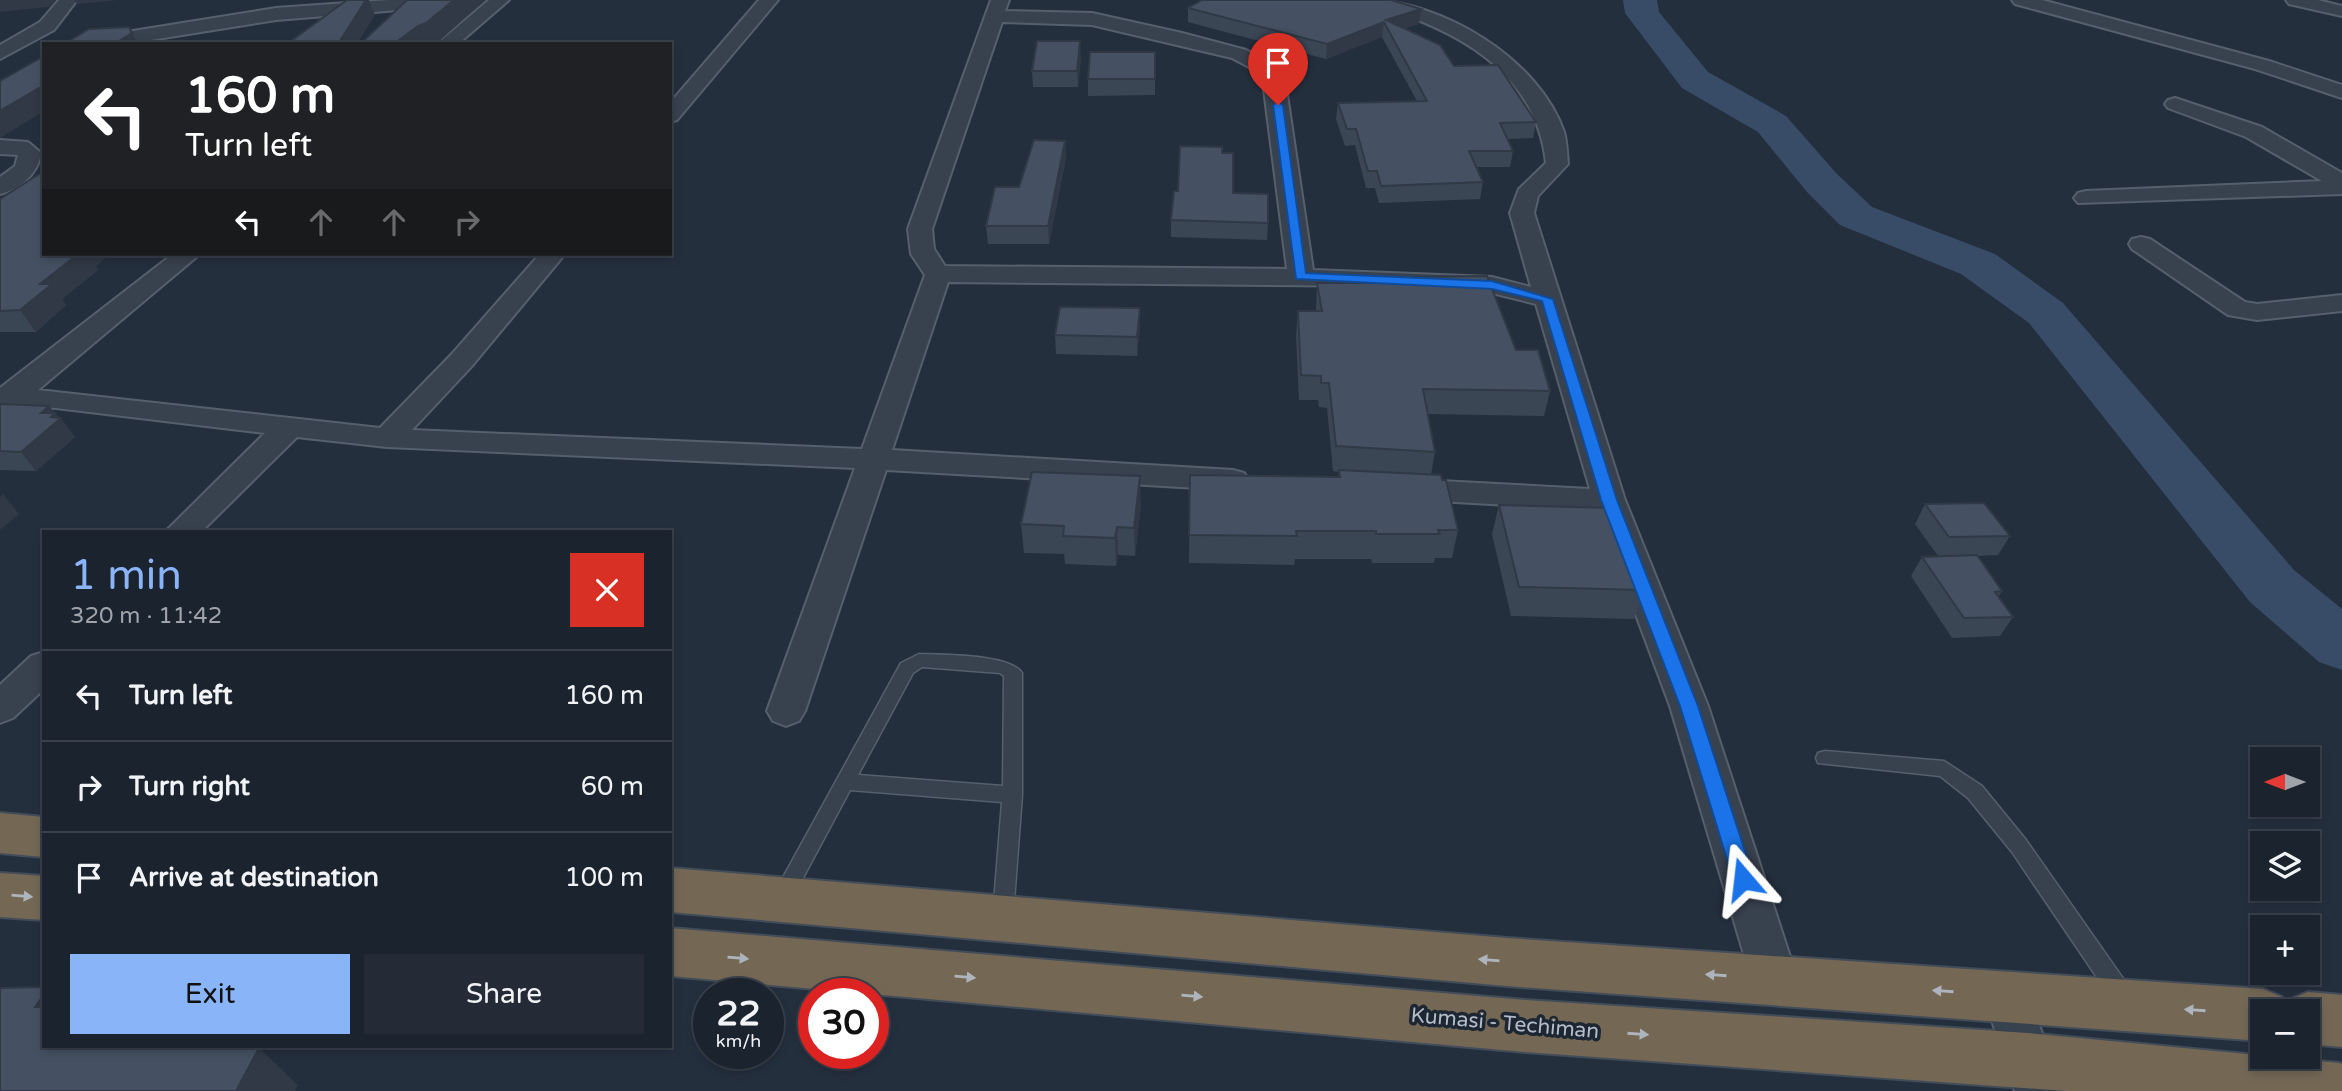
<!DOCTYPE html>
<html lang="en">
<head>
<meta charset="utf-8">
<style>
  body { margin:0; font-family:"Varela Round",sans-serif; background:#242b36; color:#f1f3f6; height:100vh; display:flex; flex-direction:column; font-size:26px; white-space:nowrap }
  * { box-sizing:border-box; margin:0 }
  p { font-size:23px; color:#a0a4aa }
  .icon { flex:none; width:38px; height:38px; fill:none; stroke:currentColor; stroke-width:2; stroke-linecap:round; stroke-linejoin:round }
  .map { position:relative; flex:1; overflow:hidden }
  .details { position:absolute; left:42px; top:530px; width:630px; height:518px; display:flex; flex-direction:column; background:#1b232e; border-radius:0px; box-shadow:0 4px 10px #0003,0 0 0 2px #39404a }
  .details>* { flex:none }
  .hud { position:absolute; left:42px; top:42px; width:630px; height:214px; border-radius:0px; box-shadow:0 4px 10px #0003,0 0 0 2px #39404a; background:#202124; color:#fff; overflow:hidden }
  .needle { width:46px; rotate:270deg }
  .tools { position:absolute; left:2250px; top:747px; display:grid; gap:14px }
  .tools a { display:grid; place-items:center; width:70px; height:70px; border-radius:0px; background:#1b232e; box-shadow:0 4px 10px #0003,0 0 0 2px #39404a; font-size:35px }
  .speed { position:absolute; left:693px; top:978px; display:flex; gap:14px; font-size:35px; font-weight:700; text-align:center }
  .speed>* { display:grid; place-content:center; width:91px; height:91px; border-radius:50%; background:#1b232e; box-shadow:0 4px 10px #0003,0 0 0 2px #39404a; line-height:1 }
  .speed small { font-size:18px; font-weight:400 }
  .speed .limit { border:10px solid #d22; background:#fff; color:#111 }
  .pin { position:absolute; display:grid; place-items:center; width:60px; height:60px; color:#fff; margin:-72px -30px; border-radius:50% 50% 50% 0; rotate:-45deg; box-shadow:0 0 7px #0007 }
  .pin .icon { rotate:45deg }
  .me { position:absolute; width:77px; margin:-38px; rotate:343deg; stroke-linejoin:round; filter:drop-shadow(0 0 5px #0008) }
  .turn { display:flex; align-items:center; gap:24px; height:147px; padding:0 28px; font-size:32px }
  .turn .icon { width:91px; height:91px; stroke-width:2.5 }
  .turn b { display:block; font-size:49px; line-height:60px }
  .lanes { display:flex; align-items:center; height:66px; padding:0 28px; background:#0003; justify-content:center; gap:35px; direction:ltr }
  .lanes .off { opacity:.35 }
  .round { display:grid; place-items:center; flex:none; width:74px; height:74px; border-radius:0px; background:#242b36 }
  .headline { display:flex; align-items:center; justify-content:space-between; height:119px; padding:0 28px }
  h1 { font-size:42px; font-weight:600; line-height:52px; color:#8ab4f8 }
  .cta { display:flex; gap:14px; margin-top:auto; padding:14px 28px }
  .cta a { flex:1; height:80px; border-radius:0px; background:#8ab4f8; color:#111; font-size:28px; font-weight:600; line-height:80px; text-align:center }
  .cta a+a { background:#242b36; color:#f1f3f6 }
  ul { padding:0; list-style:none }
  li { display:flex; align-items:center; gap:21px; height:91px; padding:0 28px; border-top:2px solid #39404a }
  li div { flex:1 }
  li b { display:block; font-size:26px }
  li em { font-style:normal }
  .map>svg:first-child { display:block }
</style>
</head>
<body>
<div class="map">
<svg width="2342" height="1091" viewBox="0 0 2342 1091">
  <rect width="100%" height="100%" fill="#242f3e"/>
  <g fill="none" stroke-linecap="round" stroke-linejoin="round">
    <!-- river -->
    <path fill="#394c67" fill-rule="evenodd" d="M1623 0H1657L1659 12 1708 72 1786 116 1837 174 1872 207 1995 254 2063 303 2294 570 2342 609V670L2319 662 2250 602 2029 323 1961 274 1840 225 1807 192 1758 132 1682 88 1625 13Z"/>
    <defs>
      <g id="lane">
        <path d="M919 654C942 655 1010 654 1022 673V795L1013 915 1010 922 1003 924 996 922 993 915 1002 802 850 790 789 904 782 907 775 904 772 898 775 892 901 663ZM922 667 1000 673 1004 676 1003 786 858 775 913 673Z"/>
        <path d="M1825 751 1944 761 1982 786 2026 840 2129 987 2132 994 2129 1001 2121 1004 2113 1001 2012 852 1968 798 1940 776 1818 763 1816 758 1818 753Z"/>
      </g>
      <g id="street">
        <path d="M59 0H77L54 30 0 59V45L40 22Z"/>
        <path d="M389 0H469L460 5 276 20 126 44H80L89 38 276 8Z"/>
        <path d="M489 0H509L458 44H437Z"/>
        <path d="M759 0H778L677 120 670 122V103Z"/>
        <path d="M991 0H1009L1005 11 1092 13 1182 33 1246 50 1277 66 1285 81 1313 270 1492 277 1531 287 1510 213 1519 189 1546 163C1536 69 1452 27 1370 4L1367 0C1441 0 1539 59 1564 132 1567 142 1567 154 1568 164L1538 196 1534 213 1625 500 1708 706 1797 978 1790 993 1774 999 1758 993 1751 978 1670 706 1597 510 1402 499 1391 496 1386 489 1391 482 1402 479 1590 489 1536 304 1492 293 1381 286 948 282 892 450 1233 470 1244 473 1249 480 1244 487 1233 490 886 470 805 711 799 721 786 726 773 721 767 711 855 468 387 447 297 437 201 532H165L265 433 56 408 0 406V388L173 254H200L38 390 380 428 451 355 540 254H565L471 367 412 430 862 449 925 275 911 254 908 229ZM1002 22 1092 25 1232 58 1262 74 1287 269 945 266 934 249 932 229Z"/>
        <path d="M2012 0H2042L2269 61 2342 85V98L2255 69 2015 4Z"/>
        <path d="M2286 0H2318L2342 6V16L2289 4Z"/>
        <path d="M2175 98 2262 127 2342 173V194L2078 203 2074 198 2078 193 2086 191 2322 181 2246 137 2168 108 2165 104 2168 100Z"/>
        <path d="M0 140 28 142 41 153C38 174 20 189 0 194V177L15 166 18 155 0 154Z"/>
        <path d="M2141 237 2150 239 2245 302 2257 304 2342 295V311L2257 320 2228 315 2132 249 2129 244 2132 239Z"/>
        <path d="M44 652V689L13 718 0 723V685L31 656Z"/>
        <path d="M2007 974 2023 981 2063 1091H2015L1984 996 1991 981Z"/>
      </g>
      <g id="highway">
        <path d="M0 813 44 817V857L0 853Z"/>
        <path d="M670 868 1507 938 2263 989 2282 997 2286 1006 2289 1000 2308 992 2342 995V1047L2308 1044V1012H2263V1041L1507 986 670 912Z"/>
        <path d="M0 873 44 876V920L0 917Z"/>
        <path d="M670 928 1525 1000 2028 1033 2339 1063 2342 1064V1091H2067L1525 1052 670 976Z"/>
      </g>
    </defs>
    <!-- lane casing -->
    <use href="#lane" stroke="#565f6c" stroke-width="3"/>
    <!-- street casing -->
    <use href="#street" stroke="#565f6c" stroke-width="4"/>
    <!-- highway casing -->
    <use href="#highway" stroke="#434c59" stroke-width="4"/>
    <!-- lane -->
    <use href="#lane" fill="#38414e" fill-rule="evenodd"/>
    <!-- street -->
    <use href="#street" fill="#38414e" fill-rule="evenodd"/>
    <!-- highway -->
    <use href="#highway" fill="#746855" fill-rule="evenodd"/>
  </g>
  <!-- wall -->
  <g fill="#3b4654">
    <path d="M1188 8 1421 9 1419 24 1405 28 1454 66 1536 122 1533 138 1507 139 1513 151 1510 167H1476L1483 182 1480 199 1379 203 1375 188H1366L1355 145 1345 146 1336 119 1338 103 1417 101 1382 37 1326 59 1188 22Z"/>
    <path d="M1155 52V95L1088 96V79Z"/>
    <path d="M1081 56 1078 87H1033L1032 71Z"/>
    <path d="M1065 141 1066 158 1049 244H988L986 226 1019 187Z"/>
    <path d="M1222 153 1233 193 1268 223 1267 240 1171 237V220L1178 191Z"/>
    <path d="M0 199 96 266 98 270 62 299 66 305 36 332H0Z"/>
    <path d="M1413 277 1516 350 1550 391 1544 416 1428 414 1435 452 1431 475 1442 480 1458 530 1452 558H1435L1434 563H1372L1371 559H1295L1294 565 1189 563 1190 475 1338 477 1339 472 1333 471 1327 408 1319 407 1318 400H1299L1296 335 1298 311H1316L1317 283H1412Z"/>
    <path d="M1140 326 1137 356 1056 354 1055 335Z"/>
    <path d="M0 404 49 406 75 437 36 471 0 470Z"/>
    <path d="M1141 504 1135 556 1118 555 1116 566 1065 564 1064 554 1024 553 1021 524Z"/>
    <path d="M1925 504 2010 536 1998 555 1977 556 2002 591 1998 597 2013 617 2000 636 1952 638 1911 576 1922 557 1938 556 1915 524Z"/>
    <path d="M1499 505 1644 590 1634 619 1511 616 1492 534Z"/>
  </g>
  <!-- shaded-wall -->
  <g fill="#303945">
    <path d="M0 0H56L49 7 0 12Z"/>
    <path d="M74 0H118L77 4Z"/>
    <path d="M366 0H369L375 15 357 44H338Z"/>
    <path d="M454 0H485L436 44H394Z"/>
    <path d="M1421 9 1419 24 1390 33 1386 20Z"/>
    <path d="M1384 22 1382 37 1326 59 1327 44Z"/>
    <path d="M132 33 138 44H114Z"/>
    <path d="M1080 41 1081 56 1078 87 1077 71Z"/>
    <path d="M44 85V111L0 138V111Z"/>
    <path d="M1065 141 1066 158 1049 244 1048 226Z"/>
    <path d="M78 254H111L96 266 98 270 62 299 66 305 36 332 20 310 40 284Z"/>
    <path d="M1140 308V326L1137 356V337Z"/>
    <path d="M49 406 59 419 61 418 75 437 36 471 21 452 41 413Z"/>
    <path d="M1140 476 1141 504 1135 556 1134 528Z"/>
    <path d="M3 494 19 514 0 530V497Z"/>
    <path d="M1117 527 1118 555 1116 566 1115 538Z"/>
    <path d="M44 994V1014L35 1007Z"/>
    <path d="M62 1046H130L108 1085 61 1048Z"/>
    <path d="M259 1048 298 1085 295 1091H236Z"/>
  </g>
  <!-- building -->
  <g fill="#455162" stroke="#303945" stroke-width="2">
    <path d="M347 0H366L338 44H287Z"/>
    <path d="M407 0H454L426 23 418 26 394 44H360Z"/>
    <path d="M1202 0H1391L1421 9 1386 20 1440 45 1454 66 1498 65 1536 122 1500 123 1513 151H1469L1483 182 1381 186 1377 171H1368L1356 129H1347L1338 103 1427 101 1384 22 1327 44 1188 8Z"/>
    <path d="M129 27 132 33 114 44H64L89 29Z"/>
    <path d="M1037 41H1080L1077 71H1032Z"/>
    <path d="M1090 52H1155V79H1088Z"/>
    <path d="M44 56V85L0 111V81Z"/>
    <path d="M1034 140 1065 141 1048 226H986L995 187H1019Z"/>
    <path d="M1180 146 1222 147V153H1233V193L1268 194V223L1171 220 1174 191H1178Z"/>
    <path d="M44 171V254H78L40 284H52L20 310 0 311V199Z"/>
    <path d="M1487 276 1516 350H1538L1550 391 1423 389 1435 452 1336 446 1329 383H1321V376L1301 375 1298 311H1322L1317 283H1415L1413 277Z"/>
    <path d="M1060 307 1140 308 1137 337 1055 335Z"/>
    <path d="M0 404 49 406 41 413H55L51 417 61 418 21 452 0 451Z"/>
    <path d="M1339 470 1441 475 1442 480H1446L1458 530H1438L1440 534H1376V531H1296L1297 536 1189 535 1190 475 1340 477Z"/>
    <path d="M1032 472 1140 476 1134 528 1117 527 1115 538 1063 536 1064 526 1021 524Z"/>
    <path d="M1984 503 2010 536 1949 537 1925 504Z"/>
    <path d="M1499 505 1613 508 1644 590 1519 587Z"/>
    <path d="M1977 555 2002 591 1995 592 2013 617 1964 618 1922 557Z"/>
    <path d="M44 987V994L35 1007H44V1046H62L61 1048H259L236 1091H0V988Z"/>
  </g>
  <!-- one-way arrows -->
  <defs><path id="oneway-solid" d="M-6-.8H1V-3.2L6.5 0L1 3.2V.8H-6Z" transform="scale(1.75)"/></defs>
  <g fill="#aeb4bd">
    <use href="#oneway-solid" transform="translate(22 896) rotate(5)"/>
    <use href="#oneway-solid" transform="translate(738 958) rotate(5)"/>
    <use href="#oneway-solid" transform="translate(1489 960) rotate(-175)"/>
    <use href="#oneway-solid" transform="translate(1716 975) rotate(-176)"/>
    <use href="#oneway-solid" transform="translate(965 977) rotate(5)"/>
    <use href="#oneway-solid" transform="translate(1943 991) rotate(-176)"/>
    <use href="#oneway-solid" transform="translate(1192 996) rotate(5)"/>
    <use href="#oneway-solid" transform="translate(2195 1010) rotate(-176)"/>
    <use href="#oneway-solid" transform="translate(1638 1034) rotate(4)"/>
  </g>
  <!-- route -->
  <path fill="#1a73e8" stroke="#114b97" stroke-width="2" d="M1278 102 1283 105 1306 273 1492 281 1553 299 1617 500 1698 706 1754 879 1751 885 1743 888 1736 885 1733 879 1680 706 1601 500 1542 301 1492 289 1296 279 1273 105Z"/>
  <g text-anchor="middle" stroke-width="7" stroke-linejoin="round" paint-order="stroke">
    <!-- near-street labels -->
    <g font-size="21" fill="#b4bcc9" stroke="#1d2633">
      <text transform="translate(1505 1023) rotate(5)" y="7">Kumasi - Techiman</text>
    </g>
  </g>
</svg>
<div class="tools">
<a><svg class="needle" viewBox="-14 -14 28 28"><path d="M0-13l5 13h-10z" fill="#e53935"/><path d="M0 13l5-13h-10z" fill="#a0a4aa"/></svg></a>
<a><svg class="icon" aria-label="layers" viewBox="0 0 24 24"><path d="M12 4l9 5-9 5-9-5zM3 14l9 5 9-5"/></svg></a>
<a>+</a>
<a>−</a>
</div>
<div class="speed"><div>22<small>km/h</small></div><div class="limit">30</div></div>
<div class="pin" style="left:1278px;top:105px;background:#d93025"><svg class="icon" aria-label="arrive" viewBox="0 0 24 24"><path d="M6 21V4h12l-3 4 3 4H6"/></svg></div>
<svg class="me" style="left:1743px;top:879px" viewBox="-20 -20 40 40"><path d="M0-17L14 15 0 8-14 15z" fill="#1a73e8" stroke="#fff" stroke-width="4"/></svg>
<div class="hud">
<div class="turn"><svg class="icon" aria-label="left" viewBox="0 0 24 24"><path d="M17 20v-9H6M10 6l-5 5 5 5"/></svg><div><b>160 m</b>Turn left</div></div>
<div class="lanes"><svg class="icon" aria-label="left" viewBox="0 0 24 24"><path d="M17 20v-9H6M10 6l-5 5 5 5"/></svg><svg class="icon off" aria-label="ahead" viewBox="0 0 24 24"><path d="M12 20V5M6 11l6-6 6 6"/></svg><svg class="icon off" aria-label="ahead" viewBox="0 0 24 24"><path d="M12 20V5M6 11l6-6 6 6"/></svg><svg class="icon off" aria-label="right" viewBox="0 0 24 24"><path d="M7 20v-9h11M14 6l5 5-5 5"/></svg></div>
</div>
<section class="details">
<div class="headline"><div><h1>1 min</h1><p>320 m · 11:42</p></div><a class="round" style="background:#d93025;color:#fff"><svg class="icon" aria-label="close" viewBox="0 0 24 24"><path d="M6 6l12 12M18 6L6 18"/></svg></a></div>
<ul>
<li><svg class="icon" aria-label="left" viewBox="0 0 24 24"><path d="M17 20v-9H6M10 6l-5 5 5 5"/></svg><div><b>Turn left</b></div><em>160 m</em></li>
<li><svg class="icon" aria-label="right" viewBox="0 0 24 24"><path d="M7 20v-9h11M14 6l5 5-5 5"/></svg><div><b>Turn right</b></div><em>60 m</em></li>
<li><svg class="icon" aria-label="arrive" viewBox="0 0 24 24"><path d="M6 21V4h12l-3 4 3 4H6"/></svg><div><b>Arrive at destination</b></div><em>100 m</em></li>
</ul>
<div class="cta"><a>Exit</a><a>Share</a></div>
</section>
</div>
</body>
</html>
